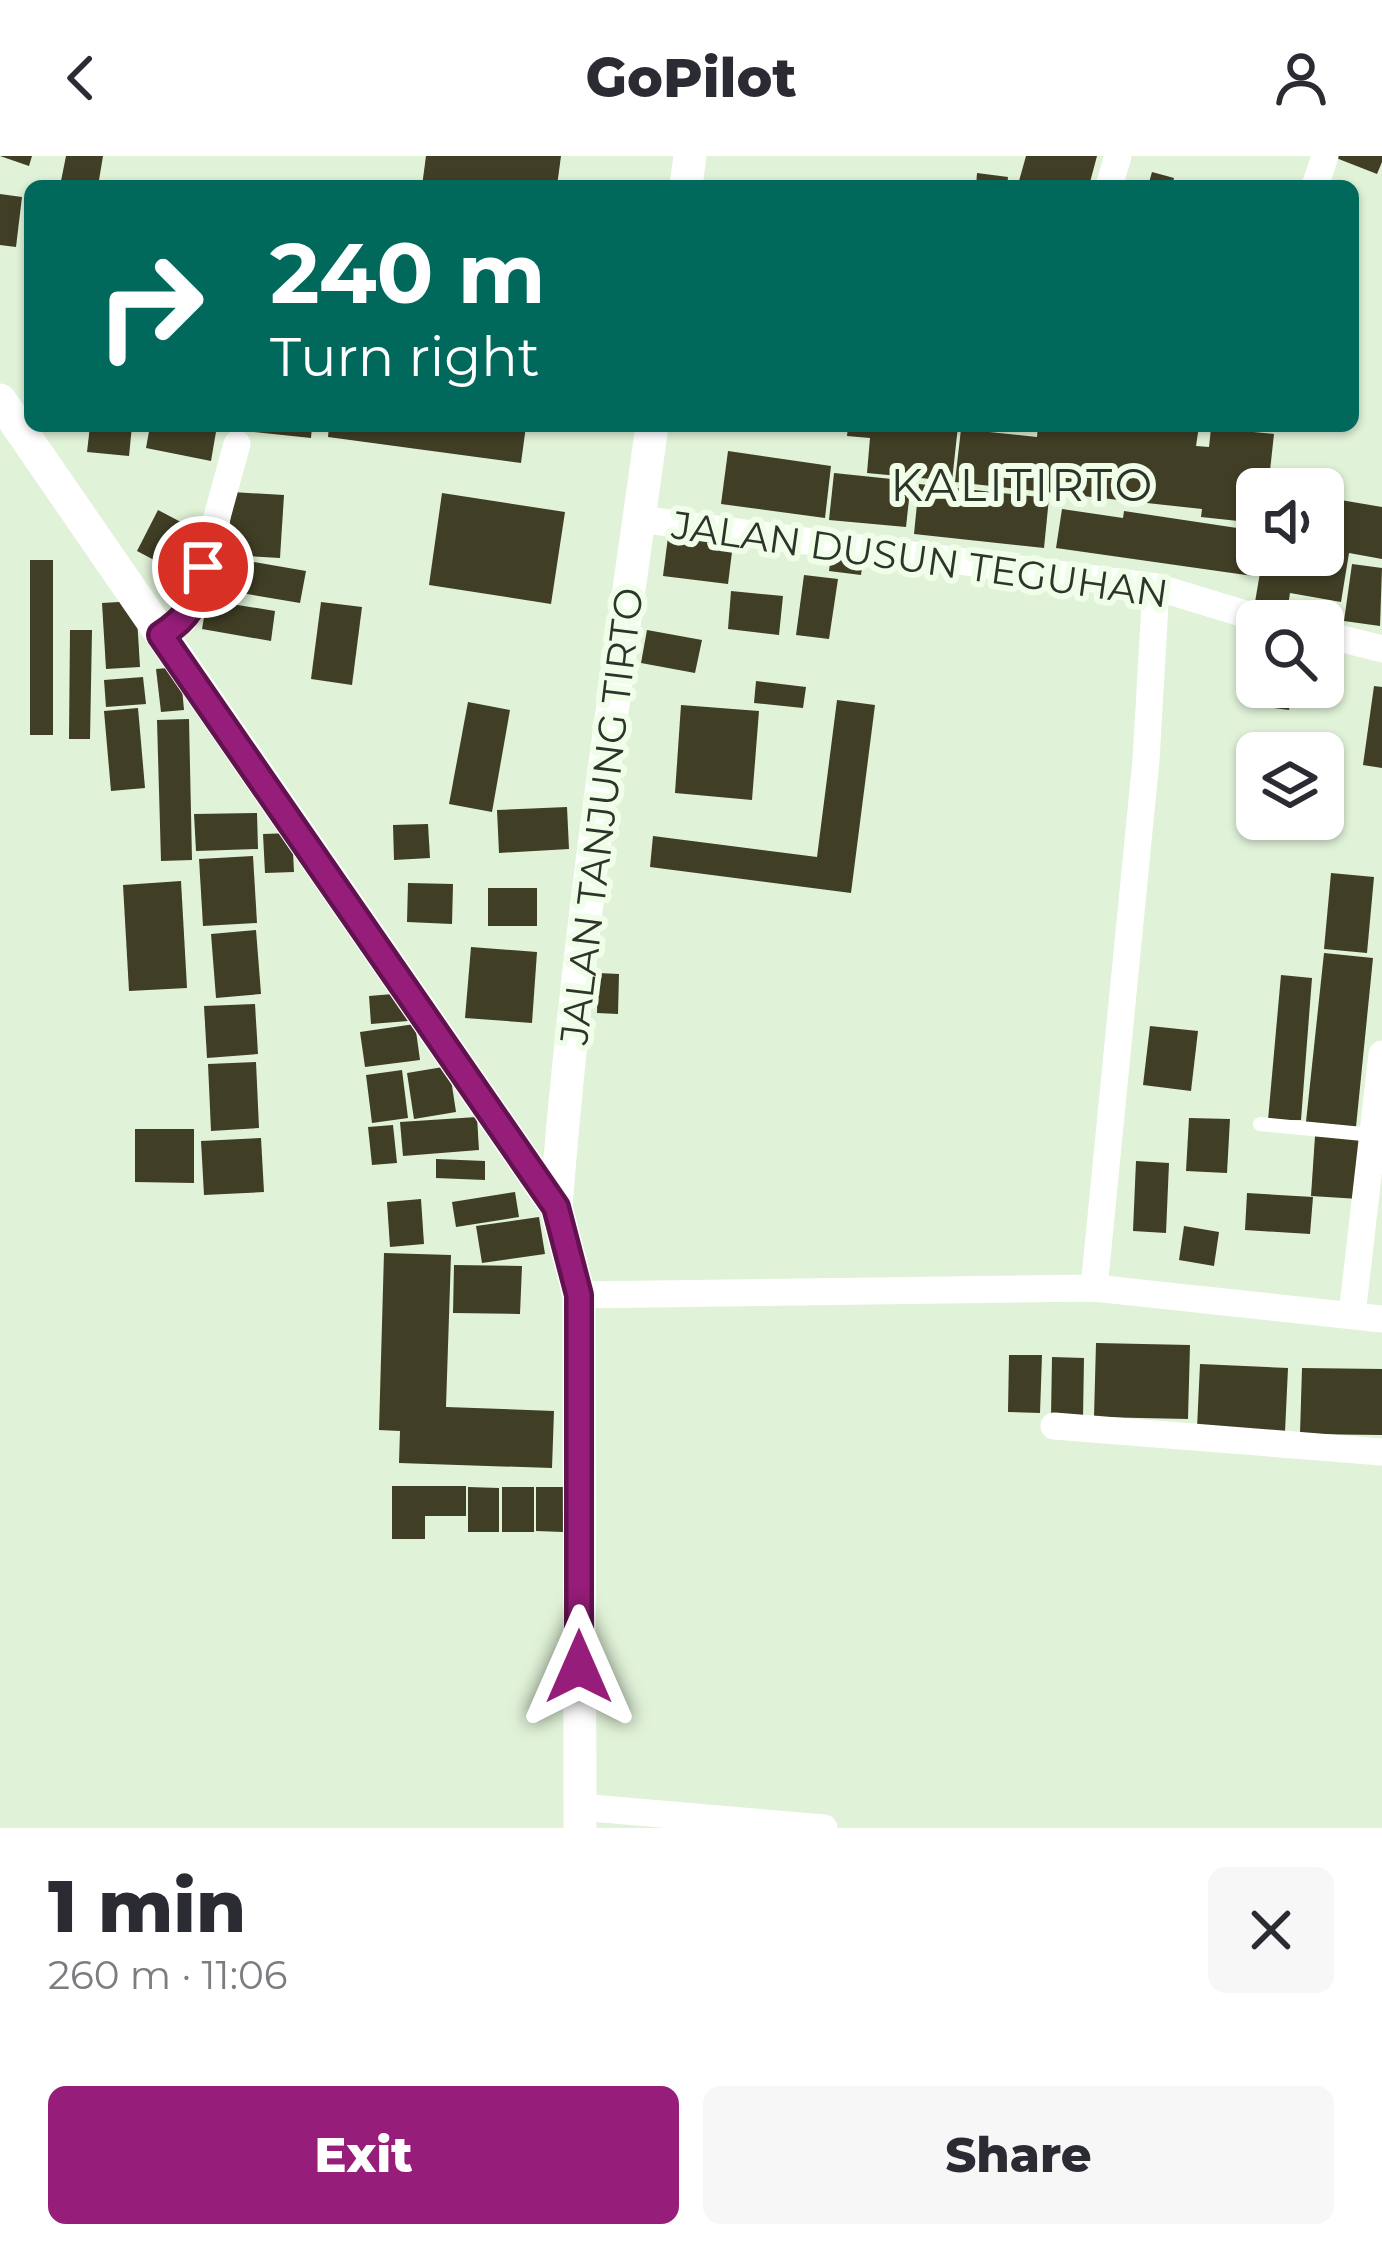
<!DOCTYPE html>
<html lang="en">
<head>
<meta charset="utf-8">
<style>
  body { margin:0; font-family:Montserrat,sans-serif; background:#f7f7f7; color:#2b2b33; height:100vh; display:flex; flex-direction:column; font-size:45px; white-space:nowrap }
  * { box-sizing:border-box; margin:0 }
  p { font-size:39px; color:#7c7c81 }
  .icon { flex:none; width:66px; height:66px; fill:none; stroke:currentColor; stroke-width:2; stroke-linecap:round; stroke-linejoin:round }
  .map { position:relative; height:1672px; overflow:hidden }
  .sheet { display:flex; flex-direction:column; background:#fff; flex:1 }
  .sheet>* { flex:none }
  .banner { position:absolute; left:24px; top:24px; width:1335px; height:252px; border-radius:18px; box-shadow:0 3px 9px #0004; background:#00695c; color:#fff; overflow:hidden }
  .controls { position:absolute; left:1236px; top:312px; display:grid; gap:24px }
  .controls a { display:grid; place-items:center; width:108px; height:108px; border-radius:18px; background:#fff; box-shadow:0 3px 9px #0004; font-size:60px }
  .pin { position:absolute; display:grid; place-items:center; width:102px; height:102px; color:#fff; margin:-51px; border:6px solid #fff; border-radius:50%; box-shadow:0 3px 12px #0007 }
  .me { position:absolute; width:132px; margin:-66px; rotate:0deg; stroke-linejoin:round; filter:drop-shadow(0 0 9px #0008) }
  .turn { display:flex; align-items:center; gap:42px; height:252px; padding:0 48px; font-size:54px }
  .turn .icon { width:156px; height:156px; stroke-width:2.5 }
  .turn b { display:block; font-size:84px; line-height:102px }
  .round { display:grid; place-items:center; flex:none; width:126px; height:126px; border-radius:18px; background:#f7f7f7 }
  .summary { display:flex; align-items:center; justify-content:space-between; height:204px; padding:0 48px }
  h1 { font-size:72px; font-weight:800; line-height:90px }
  .action { display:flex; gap:24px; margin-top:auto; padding:24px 48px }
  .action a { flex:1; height:138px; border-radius:18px; background:#961d79; color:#fff; font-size:48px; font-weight:800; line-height:138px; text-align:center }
  .action a+a { background:#f7f7f7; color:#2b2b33 }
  header { display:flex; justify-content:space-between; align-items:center; height:156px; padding:0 48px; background:#fff; font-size:54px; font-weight:800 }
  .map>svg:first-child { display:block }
</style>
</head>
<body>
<header><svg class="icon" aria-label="back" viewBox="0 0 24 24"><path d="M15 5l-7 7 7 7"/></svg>GoPilot<svg class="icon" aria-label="person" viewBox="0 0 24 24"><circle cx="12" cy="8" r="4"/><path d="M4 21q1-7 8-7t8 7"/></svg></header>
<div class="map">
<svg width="1382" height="1672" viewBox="0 0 1382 1672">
  <rect width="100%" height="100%" fill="#e0f2d8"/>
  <!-- building -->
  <g fill="#403e25">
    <path d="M0 0H32L29 10Z"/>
    <path d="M66 0H103L98 30H60Z"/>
    <path d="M426 0H561L557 30H422Z"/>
    <path d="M1026 0H1097L1089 30H1036L1019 25Z"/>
    <path d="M1331 0H1382V6L1377 18Z"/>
    <path d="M1152 16 1174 22 1172 30H1148Z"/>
    <path d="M977 17 1008 21 1007 30H976Z"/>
    <path d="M0 38 22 41 16 91 0 89Z"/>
    <path d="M90 270H132L129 300 87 296Z"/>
    <path d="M150 270H217L211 305 146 292Z"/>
    <path d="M244 270H312L311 282 244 275Z"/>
    <path d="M329 270H526L521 307 328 281Z"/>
    <path d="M848 270H958L952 325 867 317 870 282 847 280Z"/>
    <path d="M1038 270H1199L1196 290 1209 291 1211 272 1274 278 1268 333H1257V367L1201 361 1202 353 955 326 961 273 1037 281Z"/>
    <path d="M728 295 831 310 825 362 721 348Z"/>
    <path d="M834 317 911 325 906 371 829 364Z"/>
    <path d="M919 328 1049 342 1044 392 914 378Z"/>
    <path d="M232 336 284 339 280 402 228 399Z"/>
    <path d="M442 337 565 356 551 448 429 429Z"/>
    <path d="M1323 341 1382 351V403L1349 397 1341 446 1290 437 1286 463 1253 458 1263 399H1323Z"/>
    <path d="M1062 353 1123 362 1124 355 1257 375 1253 420 1056 392Z"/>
    <path d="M158 354 196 374 175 415 137 395Z"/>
    <path d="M668 381 733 388 728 428 663 420Z"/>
    <path d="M832 391 864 395 861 419 829 415Z"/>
    <path d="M224 401 306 415 300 447 218 433Z"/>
    <rect x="30" y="404" width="23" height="175"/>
    <path d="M1352 408 1382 412 1380 470 1344 465Z"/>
    <path d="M804 419 838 423 829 483 796 479Z"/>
    <path d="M731 435 783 440 779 479 728 473Z"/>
    <path d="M207 444 275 455 271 485 202 473Z"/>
    <path d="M136 445 140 511 106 513 102 447Z"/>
    <path d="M321 446 362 451 352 529 311 523Z"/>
    <path d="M70 474H92L90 583H69Z"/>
    <path d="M647 474 702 484 695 517 641 507Z"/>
    <path d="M1254 483 1257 531H1292L1289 554 1245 548Z"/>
    <path d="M180 511 184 554 161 556 156 513Z"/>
    <path d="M143 521 146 548 106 551 104 524Z"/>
    <path d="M756 525 806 531 803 552 754 547Z"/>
    <path d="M1374 530 1382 531V612L1363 609Z"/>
    <path d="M837 544 875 549 851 737 650 711 653 680 817 701Z"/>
    <path d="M468 546 510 554 492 656 449 648Z"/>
    <path d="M681 549 759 555 752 644 675 637Z"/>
    <path d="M138 552 145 632 111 635 104 555Z"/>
    <path d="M189 563 192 704 161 705 157 564Z"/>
    <path d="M567 651 569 693 499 697 497 654Z"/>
    <path d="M257 657 258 693 196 695 194 658Z"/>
    <path d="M428 668 430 702 394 704 393 669Z"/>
    <path d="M292 677 294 716 265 717 263 678Z"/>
    <path d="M253 700 257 767 203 770 199 703Z"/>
    <path d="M1331 717 1374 721 1367 797 1324 793Z"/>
    <path d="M181 725 187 832 129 835 123 729Z"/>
    <path d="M408 727 453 728 452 768 407 766Z"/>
    <rect x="488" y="732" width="49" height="38"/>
    <path d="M256 774 261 838 216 842 211 778Z"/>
    <path d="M471 791 537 796 532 867 465 862Z"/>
    <path d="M1324 797 1373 802 1356 971 1306 966Z"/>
    <path d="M598 817 619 818 618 858 597 857Z"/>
    <path d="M1281 819 1312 822 1301 964H1268Z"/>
    <path d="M405 837 408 865 371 868 369 840Z"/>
    <path d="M255 848 258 898 207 902 204 850Z"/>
    <path d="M415 868 420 904 365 911 360 876Z"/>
    <path d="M1150 870 1198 875 1191 935 1143 929Z"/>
    <path d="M256 906 259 972 211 975 208 908Z"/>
    <path d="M449 910 456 956 414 963 407 917Z"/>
    <path d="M402 914 408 962 372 967 366 919Z"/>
    <path d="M477 961 479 994 403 1000 400 966Z"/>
    <path d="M1189 962 1230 963 1227 1017 1186 1015Z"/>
    <path d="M393 969 397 1007 372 1009 368 971Z"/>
    <path d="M135 973H194V1027L135 1026Z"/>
    <path d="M1315 980 1364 983 1359 1043 1311 1040Z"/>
    <path d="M261 982 264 1036 204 1039 201 985Z"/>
    <path d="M436 1003 485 1005V1024L436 1022Z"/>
    <path d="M1136 1005 1169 1007 1166 1077 1133 1075Z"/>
    <path d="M515 1036 519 1061 456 1071 452 1046Z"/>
    <path d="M1247 1037 1313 1041 1310 1078 1245 1074Z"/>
    <path d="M421 1043 424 1088 390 1091 387 1046Z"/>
    <path d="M539 1061 545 1098 482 1107 476 1070Z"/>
    <path d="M1184 1070 1219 1076 1214 1110 1179 1104Z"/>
    <path d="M384 1097 451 1099 446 1251 554 1255 552 1312 399 1307 400 1275 379 1274Z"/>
    <path d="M454 1109 522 1110 520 1158 453 1157Z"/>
    <path d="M1096 1187 1190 1189 1188 1263 1094 1261Z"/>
    <path d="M1009 1199H1042L1040 1257 1008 1256Z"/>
    <path d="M1052 1201 1084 1202 1083 1261H1051Z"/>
    <path d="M1200 1208 1288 1212 1285 1276 1197 1272Z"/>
    <path d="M1302 1212 1382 1213V1279L1300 1278Z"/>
    <path d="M392 1330H466V1360H425V1383H392Z"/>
    <path d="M468 1331 499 1332V1376H468Z"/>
    <rect x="502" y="1331" width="32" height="45"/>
    <path d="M536 1331H563V1376L536 1375Z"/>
  </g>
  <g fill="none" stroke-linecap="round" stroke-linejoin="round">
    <!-- service -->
    <path stroke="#fff" stroke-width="14" d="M1260 968 1373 979"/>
    <!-- minor -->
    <g stroke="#fff" stroke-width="27">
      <path d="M1109 30 1118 0"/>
      <path d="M1315 30 1325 0"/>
      <path d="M639 363 1156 431 1268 465"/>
      <path d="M1323 478 1382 493"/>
      <path d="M161 479 184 464 192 452 237 288"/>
      <path d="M1094 1132 1146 604 1156 431"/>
      <path d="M579 1139 1094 1132 1382 1163"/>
      <path d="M1352 1159 1382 898"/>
      <path d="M1054 1270 1382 1296"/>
      <path d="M579 1651 824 1672"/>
    </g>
    <!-- tertiary -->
    <g stroke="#fff" stroke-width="33">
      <path d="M686 30 690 0"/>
      <path d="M0 244 556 1051 579 1139 580 1672"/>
      <path d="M556 1051C576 790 616 529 652 270"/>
    </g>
  </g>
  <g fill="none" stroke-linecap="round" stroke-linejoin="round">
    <defs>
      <path id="route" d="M203 411C194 447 193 458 161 479L556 1051 579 1139V1511"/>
    </defs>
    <!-- route casing -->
    <use href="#route" stroke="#62134f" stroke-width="30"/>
    <!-- route -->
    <use href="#route" stroke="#961d79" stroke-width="21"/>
  </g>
  <g text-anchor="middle" stroke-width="12" stroke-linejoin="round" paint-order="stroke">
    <!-- street labels -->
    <g font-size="39" fill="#2e342a" stroke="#f0fee9">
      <text transform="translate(920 403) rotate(8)" y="14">JALAN DUSUN TEGUHAN</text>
      <text transform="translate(601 660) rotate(-83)" y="14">JALAN TANJUNG TIRTO</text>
    </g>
    <!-- quarter labels -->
    <g font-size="45" letter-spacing="3" fill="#2e342a" stroke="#f0fee9">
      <text x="1023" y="345">KALITIRTO</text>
    </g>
  </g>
</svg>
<div class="controls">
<a><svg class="icon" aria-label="sound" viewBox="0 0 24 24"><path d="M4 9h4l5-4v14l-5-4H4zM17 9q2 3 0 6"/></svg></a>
<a><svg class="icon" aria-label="search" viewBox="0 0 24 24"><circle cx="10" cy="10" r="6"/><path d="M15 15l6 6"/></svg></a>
<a><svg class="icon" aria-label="layers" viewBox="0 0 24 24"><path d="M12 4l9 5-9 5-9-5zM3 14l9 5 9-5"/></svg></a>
</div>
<div class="pin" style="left:203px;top:411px;background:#d93025"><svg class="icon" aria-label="arrive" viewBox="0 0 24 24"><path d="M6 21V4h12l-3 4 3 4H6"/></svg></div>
<svg class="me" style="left:579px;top:1511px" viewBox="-20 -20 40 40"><path d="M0-17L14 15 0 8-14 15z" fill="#961d79" stroke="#fff" stroke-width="4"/></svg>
<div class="banner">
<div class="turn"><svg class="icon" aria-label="right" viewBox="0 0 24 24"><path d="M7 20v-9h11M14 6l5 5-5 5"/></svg><div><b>240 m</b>Turn right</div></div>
</div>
</div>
<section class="sheet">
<div class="summary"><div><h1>1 min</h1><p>260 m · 11:06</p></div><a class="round"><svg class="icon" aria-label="close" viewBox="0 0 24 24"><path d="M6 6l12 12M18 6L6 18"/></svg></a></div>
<div class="action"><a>Exit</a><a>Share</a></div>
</section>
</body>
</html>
